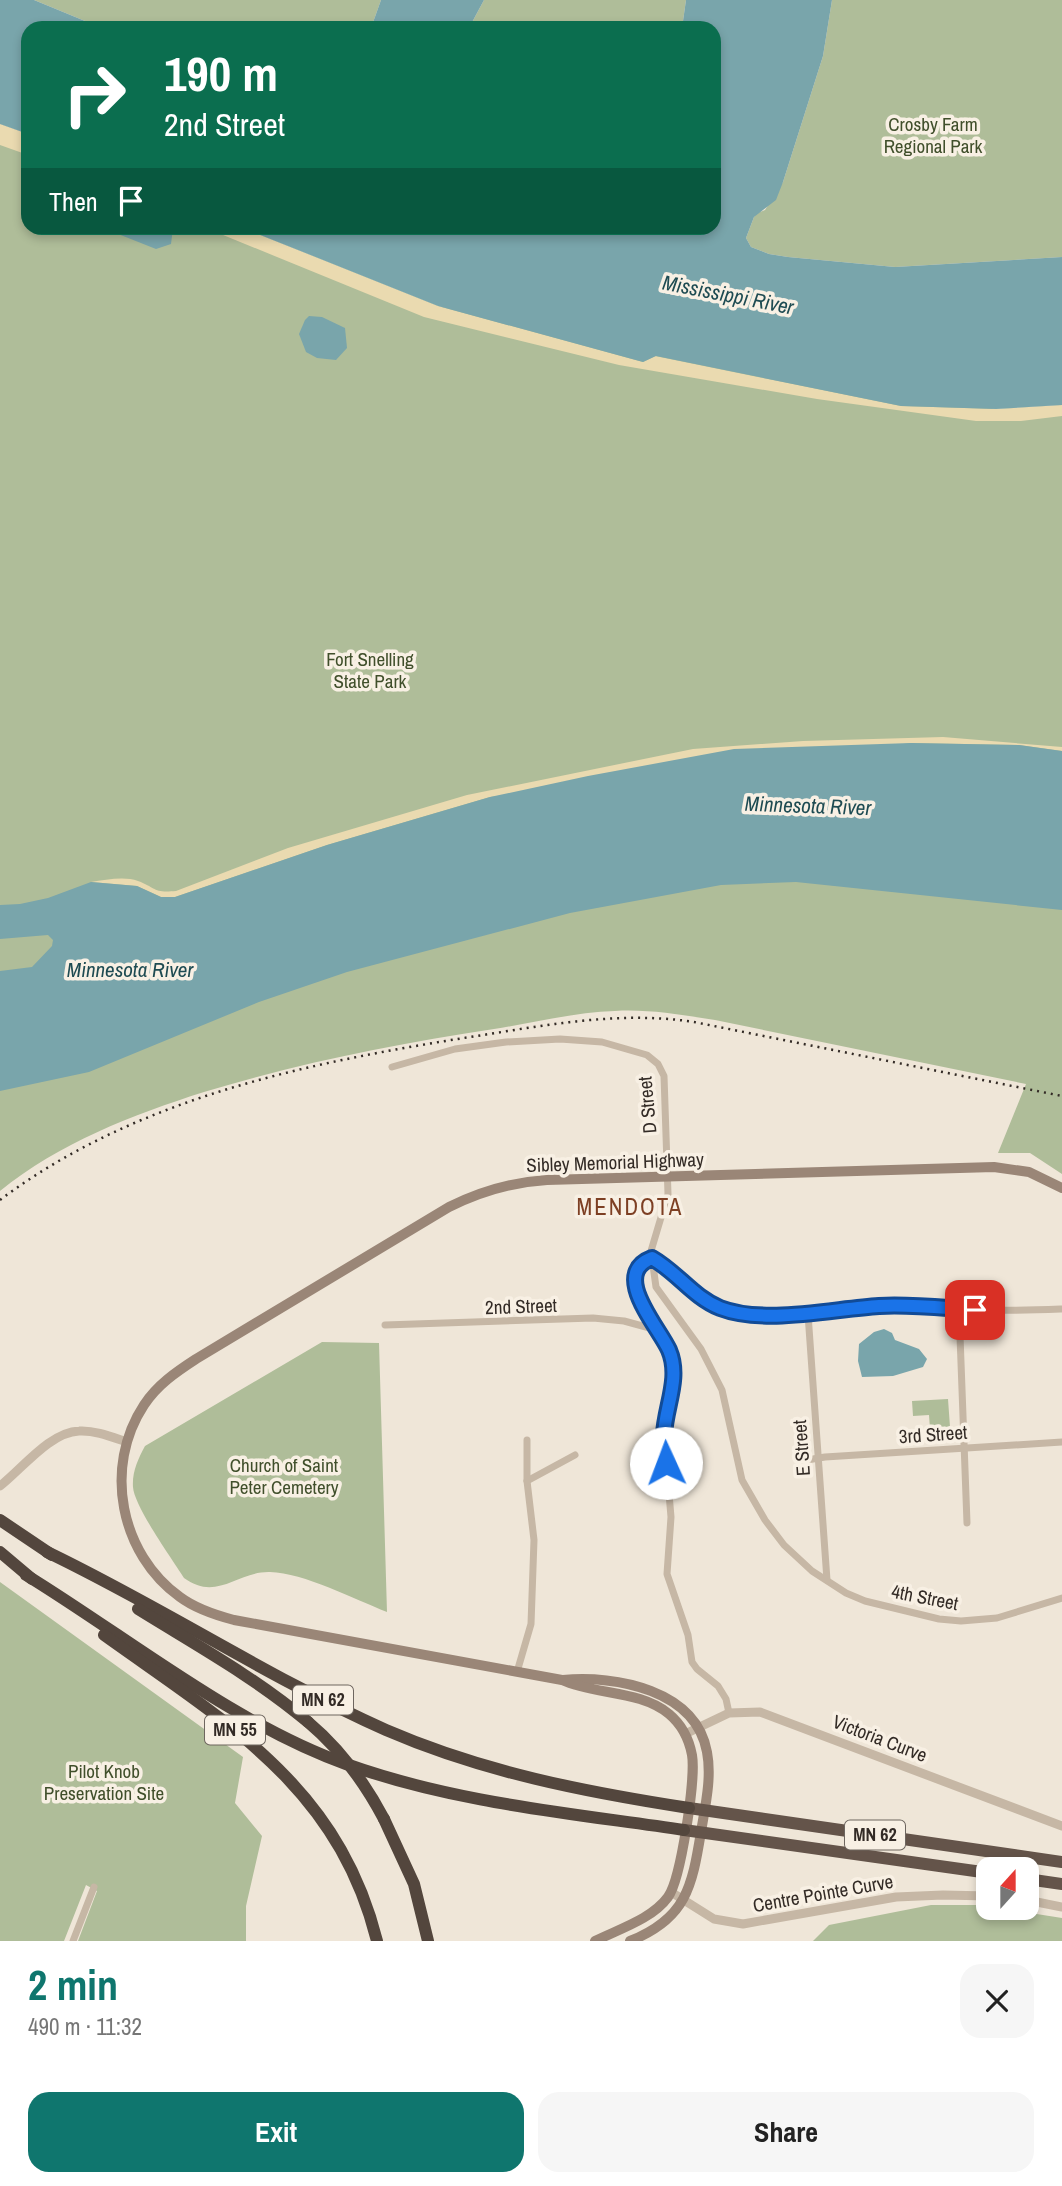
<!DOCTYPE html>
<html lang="en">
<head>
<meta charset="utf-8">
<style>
  body { margin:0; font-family:"Archivo Narrow",sans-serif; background:#f6f6f6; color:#222; height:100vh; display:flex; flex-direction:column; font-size:26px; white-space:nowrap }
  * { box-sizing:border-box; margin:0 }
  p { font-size:23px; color:#767676 }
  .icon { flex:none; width:38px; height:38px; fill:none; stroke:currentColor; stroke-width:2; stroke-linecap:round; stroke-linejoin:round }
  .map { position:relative; height:1941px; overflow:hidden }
  .drawer { display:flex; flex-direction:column; background:#fff; flex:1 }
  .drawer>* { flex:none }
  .guide { position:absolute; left:21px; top:21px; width:700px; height:214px; border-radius:21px; box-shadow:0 4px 10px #0003; background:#0b6e4f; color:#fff; overflow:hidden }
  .needle { width:46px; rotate:21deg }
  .tools { position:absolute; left:976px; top:1857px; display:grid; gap:14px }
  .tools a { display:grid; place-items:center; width:63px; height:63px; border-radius:14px; background:#fff; box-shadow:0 4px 10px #0003; font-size:35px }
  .pin { position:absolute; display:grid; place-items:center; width:60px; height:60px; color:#fff; margin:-30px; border-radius:14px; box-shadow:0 4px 10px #0006 }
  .me { position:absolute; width:77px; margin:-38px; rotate:358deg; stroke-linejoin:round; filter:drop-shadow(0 0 5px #0008) }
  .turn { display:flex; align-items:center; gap:24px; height:147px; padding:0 28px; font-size:32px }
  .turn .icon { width:91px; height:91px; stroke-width:2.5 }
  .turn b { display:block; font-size:49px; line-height:60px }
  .then { display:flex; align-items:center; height:66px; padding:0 28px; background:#0003; gap:14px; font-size:26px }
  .round { display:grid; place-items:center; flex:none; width:74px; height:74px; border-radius:21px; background:#f6f6f6 }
  .summary { display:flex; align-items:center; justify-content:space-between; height:119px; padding:0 28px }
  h1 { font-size:42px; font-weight:700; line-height:52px; color:#0f766e }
  .primary-button { display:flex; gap:14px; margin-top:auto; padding:14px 28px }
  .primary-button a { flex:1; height:80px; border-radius:21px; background:#0f766e; color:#fff; font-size:28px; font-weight:700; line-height:80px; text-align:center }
  .primary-button a+a { background:#f6f6f6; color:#222 }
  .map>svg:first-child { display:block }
</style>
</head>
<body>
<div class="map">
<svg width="1062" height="1941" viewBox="0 0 1062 1941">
  <rect width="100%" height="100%" fill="#efe6d8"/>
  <!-- green -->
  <g fill="#afbd99">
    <path d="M34 0H381L371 28H102Z"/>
    <path d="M484 0H686L682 28H469Z"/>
    <path d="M832 0H1062V257L895 267 788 257 769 254 751 247 746 238 754 217 757 213 765 210 783 182 823 56Z"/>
    <path d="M0 124 28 134V228H243L438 306 996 409 1062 405V1174L1030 1153H998L1026 1084 715 1020C682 1015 649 1009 615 1011 576 1012 533 1023 494 1029 396 1044 299 1063 204 1092 132 1115 59 1143 0 1191Z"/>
    <path d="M322 1342 379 1343 387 1612C354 1599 304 1573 270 1572 237 1571 217 1602 184 1578 172 1559 134 1506 133 1487 132 1472 138 1459 145 1446Z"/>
    <path d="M948 1399 950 1427 930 1429 929 1415 913 1416 912 1401Z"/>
    <path d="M0 1582 243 1757 235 1803 262 1836 246 1906V1941H78L97 1891 86 1885 64 1941H0Z"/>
    <path d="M931 1905H979L1062 1918V1941H813L829 1925Z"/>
  </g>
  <!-- sand -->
  <g fill="#eadab0">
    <path d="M0 124 28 134V155L0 145Z"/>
    <path d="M206 228H243L438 306 643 362 655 356 901 406 996 409 1062 405V416L1021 421H976L817 399 619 365 424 317Z"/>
    <path d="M943 737 1062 747V751L1019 745 911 743 490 797 327 845 175 897H161L137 886 91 882C106 880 124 876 138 881 157 888 152 893 176 891L288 848 467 795 693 749 803 741Z"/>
  </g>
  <!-- water -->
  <g fill="#79a5ab">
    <path d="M0 0H34L102 28H28V134L0 124Z"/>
    <path d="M381 0H484L469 28H371Z"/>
    <path d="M686 0H832L823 56 783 182 776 200 754 217 746 238 751 247 769 254 788 257 895 267 1062 257V405L996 409 901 406 656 356 643 362 438 306 243 228H714V28H682Z"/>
    <path d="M103 228H173L171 244 156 249Z"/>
    <path d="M309 316 322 317 345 328 347 348 336 360 317 358 306 352 299 334 305 320Z"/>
    <path d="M911 743 1019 745 1062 751V910L796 882 721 885 570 913 347 972 259 1002 89 1072 0 1091V971L32 967 52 946 53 940 48 935 0 939V905L20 904 48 898 91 882 137 886 161 897H175L327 845 490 797 588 776 734 749Z"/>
    <path d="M884 1329 892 1333 895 1340 919 1349 927 1359 923 1367 893 1376 862 1377 858 1361 859 1344 874 1332Z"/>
  </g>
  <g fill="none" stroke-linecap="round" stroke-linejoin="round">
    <!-- minor -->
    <g stroke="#c6b7a5" stroke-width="7">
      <path d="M392 1067 455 1049 506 1042 560 1039 602 1042 647 1055 658 1064 664 1076 668 1194 651 1251 656 1287 701 1349 722 1390 742 1480 765 1520 784 1545 812 1571 846 1593 865 1601 939 1619 961 1621 997 1618 1062 1598"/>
      <path d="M652 1258 644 1261 637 1270 635 1278 636 1292 670 1351 674 1374 664 1435 671 1517 667 1574 688 1635 692 1662 697 1669 718 1686 726 1699 729 1713"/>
      <path d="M652 1258C678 1273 693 1297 720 1308 766 1326 832 1308 880 1306 912 1305 944 1309 976 1310 1005 1311 1033 1310 1062 1309"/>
      <path d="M959 1309 967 1523"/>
      <path d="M808 1314 827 1580"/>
      <path d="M385 1325 593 1318 624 1321 657 1330"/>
      <path d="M807 1460 825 1457 1062 1442"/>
      <path d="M527 1481 575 1455"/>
      <path d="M517 1672 531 1624 534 1540 527 1481V1440"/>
      <path d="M73 1941 94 1887"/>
    </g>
    <!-- tertiary -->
    <g stroke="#c6b7a5" stroke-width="9">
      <path d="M0 1486C22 1469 50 1432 79 1431 95 1430 112 1437 127 1442"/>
      <path d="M685 1734 729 1713 760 1712 1062 1826"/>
      <path d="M671 1892 714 1919 743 1924 896 1897 943 1895 989 1896"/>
      <path d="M1027 1900 1062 1907"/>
    </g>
    <!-- secondary -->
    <g stroke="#9a8677" stroke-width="10">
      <path d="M563 1680C616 1675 696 1690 707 1752 712 1778 705 1807 701 1832 692 1887 686 1919 630 1941"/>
      <path d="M595 1941C619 1929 652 1919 668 1897 681 1879 696 1778 692 1755 689 1739 681 1724 669 1714 640 1690 595 1695 562 1680L234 1620C215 1615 196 1609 180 1597 120 1554 103 1467 144 1405 157 1385 176 1372 196 1359L449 1207C481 1191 512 1182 547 1180L994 1167 1029 1172 1062 1188"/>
    </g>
    <!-- trunk -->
    <g stroke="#64544a" stroke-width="12">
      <path d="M689 1808 1062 1862"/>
      <path d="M684 1830 989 1873"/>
      <path d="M1027 1879 1062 1884"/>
    </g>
    <!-- motorway -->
    <g stroke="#53463d" stroke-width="12">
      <path d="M0 1520 52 1555"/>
      <path d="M0 1552 32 1579"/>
      <path d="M47 1552C162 1607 269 1678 386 1730 483 1772 585 1792 689 1808"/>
      <path d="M26 1575C127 1637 234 1724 346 1764 455 1803 570 1813 684 1830"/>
      <path d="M138 1609C196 1645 256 1678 308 1722"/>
      <path d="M104 1635C225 1722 338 1785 377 1941"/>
      <path d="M384 1819 414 1884 428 1941"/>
    </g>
    <!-- rail -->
    <path stroke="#332b26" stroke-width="2.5" stroke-dasharray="2 5" stroke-linecap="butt" d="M0 1200C138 1096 315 1061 483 1035 552 1024 623 1011 694 1022L1062 1096"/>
    <!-- motorway-bridge -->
    <path stroke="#53463d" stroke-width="12" d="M308 1722C339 1748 365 1783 384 1819"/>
  </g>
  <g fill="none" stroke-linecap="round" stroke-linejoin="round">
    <defs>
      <path id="route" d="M666 1463C665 1454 663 1444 664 1435 665 1407 681 1378 669 1350 658 1326 610 1274 652 1258 678 1273 693 1297 720 1308 764 1325 832 1309 879 1306 910 1304 943 1308 975 1310"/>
    </defs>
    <!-- route casing -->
    <use href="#route" stroke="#114b97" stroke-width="18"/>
    <!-- route -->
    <use href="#route" stroke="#1a73e8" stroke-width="12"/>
  </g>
  <g text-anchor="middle" stroke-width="7" stroke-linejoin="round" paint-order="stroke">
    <!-- shield labels -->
    <g fill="#f8f0e4" stroke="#6e665f" stroke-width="2">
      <rect x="293" y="1685.5" width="60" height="29" rx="5"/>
      <rect x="205" y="1715.5" width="60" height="29" rx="5"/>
      <rect x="845" y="1820.5" width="60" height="29" rx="5"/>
    </g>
    <g font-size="18" font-weight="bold" fill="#332b26">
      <text x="323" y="1706">MN 62</text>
      <text x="235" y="1736">MN 55</text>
      <text x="875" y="1841">MN 62</text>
    </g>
    <!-- park labels -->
    <g font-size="19" fill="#404f2b" stroke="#f8f0e4">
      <text x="933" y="131">Crosby Farm<tspan x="933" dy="22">Regional Park</tspan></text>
      <text x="370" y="666">Fort Snelling<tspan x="370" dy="22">State Park</tspan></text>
      <text x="284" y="1472">Church of Saint<tspan x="284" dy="22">Peter Cemetery</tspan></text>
      <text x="104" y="1778">Pilot Knob<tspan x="104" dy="22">Preservation Site</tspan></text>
    </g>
    <!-- street labels -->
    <g font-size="19" fill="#332b26" stroke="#f8f0e4">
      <text transform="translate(647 1105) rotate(-95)" y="7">D Street</text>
      <text transform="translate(615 1162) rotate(-2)" y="7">Sibley Memorial Highway</text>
      <text transform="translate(521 1306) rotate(-2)" y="7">2nd Street</text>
      <text transform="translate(933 1434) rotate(-4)" y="7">3rd Street</text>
      <text transform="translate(801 1448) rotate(-94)" y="7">E Street</text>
      <text transform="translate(925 1597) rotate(11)" y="7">4th Street</text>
      <text transform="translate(880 1738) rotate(21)" y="7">Victoria Curve</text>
      <text transform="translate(823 1893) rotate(-10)" y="7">Centre Pointe Curve</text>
    </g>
    <!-- water labels -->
    <g font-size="21" font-style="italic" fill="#1e4b52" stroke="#f8f0e4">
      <text transform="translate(728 295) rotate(11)" y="7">Mississippi River</text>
      <text transform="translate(808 806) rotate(2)" y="7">Minnesota River</text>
      <text x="130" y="977">Minnesota River</text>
    </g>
    <!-- quarter labels -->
    <g font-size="23" letter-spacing="2" fill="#7d3f23" stroke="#f8f0e4">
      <text x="630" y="1215">MENDOTA</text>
    </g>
  </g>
</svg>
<div class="tools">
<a><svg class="needle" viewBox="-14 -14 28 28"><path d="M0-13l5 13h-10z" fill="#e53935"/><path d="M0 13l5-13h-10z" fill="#767676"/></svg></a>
</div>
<div class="pin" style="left:975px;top:1310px;background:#d93025"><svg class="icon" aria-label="arrive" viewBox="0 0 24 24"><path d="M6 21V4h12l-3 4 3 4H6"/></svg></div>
<svg class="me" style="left:666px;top:1463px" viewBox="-20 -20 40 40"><circle r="19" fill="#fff"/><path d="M0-13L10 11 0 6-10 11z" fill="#1a73e8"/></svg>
<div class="guide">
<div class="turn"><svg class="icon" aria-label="right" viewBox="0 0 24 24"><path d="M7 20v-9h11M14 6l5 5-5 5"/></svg><div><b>190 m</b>2nd Street</div></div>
<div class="then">Then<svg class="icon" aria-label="arrive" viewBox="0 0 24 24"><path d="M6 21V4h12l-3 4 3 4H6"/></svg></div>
</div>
</div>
<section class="drawer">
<div class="summary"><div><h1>2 min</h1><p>490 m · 11:32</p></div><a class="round"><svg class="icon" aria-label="close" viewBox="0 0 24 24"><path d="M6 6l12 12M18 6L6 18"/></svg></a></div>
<div class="primary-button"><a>Exit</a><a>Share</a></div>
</section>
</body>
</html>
